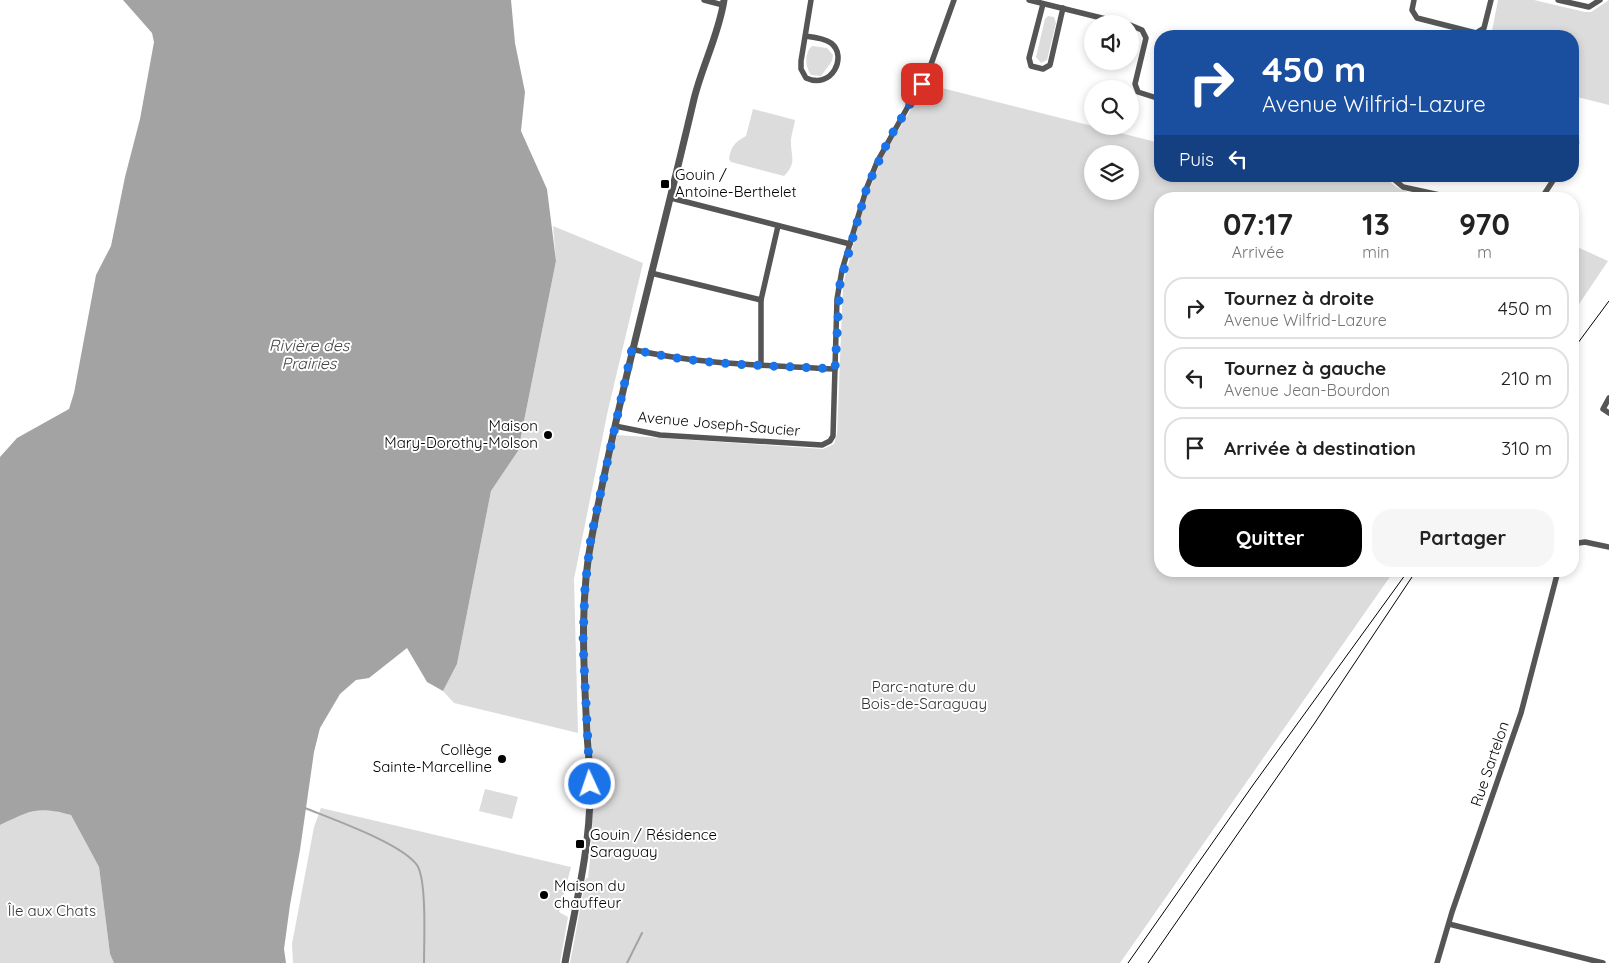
<!DOCTYPE html>
<html lang="fr">
<head>
<meta charset="utf-8">
<style>
  body { margin:0; font-family:Quicksand,sans-serif; background:#f6f6f6; color:#222; height:100vh; display:flex; flex-direction:column; font-size:19px; white-space:nowrap }
  * { box-sizing:border-box; margin:0 }
  p { font-size:16px; color:#767676 }
  .icon { flex:none; width:28px; height:28px; fill:none; stroke:currentColor; stroke-width:2; stroke-linecap:round; stroke-linejoin:round }
  .map { position:relative; flex:1; overflow:hidden }
  .side { position:absolute; left:1154px; top:192px; width:425px; height:385px; display:flex; flex-direction:column; background:#fff; border-radius:20px; box-shadow:0 2px 8px #0003 }
  .side>* { flex:none }
  .hud { position:absolute; left:1154px; top:30px; width:425px; height:152px; border-radius:20px; box-shadow:0 2px 8px #0003; background:#1a4fa0; color:#fff; overflow:hidden }
  .controls { position:absolute; left:1084px; top:15px; display:grid; gap:10px }
  .controls a { display:grid; place-items:center; width:55px; height:55px; border-radius:50%; background:#fff; box-shadow:0 2px 8px #0003; font-size:25px }
  .pin { position:absolute; display:grid; place-items:center; width:42px; height:42px; color:#fff; margin:-21px; border-radius:10px; box-shadow:0 2px 8px #0006 }
  .me { position:absolute; width:55px; margin:-28px; rotate:357deg; stroke-linejoin:round; filter:drop-shadow(0 0 4px #0008) }
  .turn { display:flex; align-items:center; gap:18px; height:105px; padding:0 25px; font-size:22px }
  .turn .icon { width:65px; height:65px; stroke-width:2.5 }
  .turn b { display:block; font-size:35px; line-height:42px }
  .then { display:flex; align-items:center; height:48px; padding:0 25px; background:#0003; gap:10px; font-size:19px }
  .eta { display:flex; justify-content:space-evenly; align-items:center; height:85px; text-align:center }
  .eta b { font-size:30px; font-weight:800; line-height:35px }
  .action { display:flex; gap:10px; margin-top:auto; padding:10px 25px }
  .action a { flex:1; height:58px; border-radius:20px; background:#000; color:#fff; font-size:20px; font-weight:800; line-height:58px; text-align:center }
  .action a+a { background:#f6f6f6; color:#222 }
  ul { padding:0; list-style:none }
  li { display:flex; align-items:center; gap:15px; height:62px; margin:0 10px 8px; padding:0 15px; border:2px solid #e0e0e0; border-radius:20px }
  li div { flex:1 }
  li b { display:block; font-size:19px }
  li em { font-style:normal }
  .map>svg:first-child { display:block }
</style>
</head>
<body>
<div class="map">
<svg width="1609" height="963" viewBox="0 0 1609 963">
  <rect width="100%" height="100%" fill="#fff"/>
  <!-- green -->
  <g fill="#dcdcdc" fill-rule="evenodd">
    <path d="M1498 0H1534L1585 12H1591L1609 0V105L1573 96 1572 36H1491Z"/>
    <path d="M1048 16 1054 17 1056 23 1047 60 1041 63 1036 57 1045 19Z"/>
    <path d="M812 46 827 48 833 55 832 61 821 76 811 75C805 67 804 53 812 46Z"/>
    <path d="M926 84 1160 143V176H1385C1398 195 1423 195 1444 199H1160V571H1394L1120 963H570L586 878H588C601 782 583 685 588 589 591 538 605 485 617 435L823 449 834 444 837 434 843 285 863 207 872 183 884 154ZM1092 154H1130V191H1092Z"/>
    <path d="M753 109 795 120C794 126 792 133 791 139 790 156 798 162 784 176L731 162 729 159C731 146 735 142 746 136Z"/>
    <path d="M553 226 643 263 608 410 574 579 578 733 454 703 443 691 457 664 491 491 518 451 556 261Z"/>
    <path d="M1573 245 1608 261 1573 313Z"/>
    <path d="M485 789 518 797 512 819 479 811Z"/>
    <path d="M321 808 571 867 559 912 568 917 560 963H293L292 944 314 827Z"/>
    <path d="M45 809 71 815 99 867 110 954 114 963H0V825L21 814Z"/>
  </g>
  <!-- water -->
  <path fill="#a3a3a3" d="M123 0H511L515 43 525 92 521 131 547 189 556 261 518 451 491 491 457 664 443 691 427 682 407 648 369 678 356 680 340 694 320 728 314 752 300 850 290 905 284 949 286 963H114L110 954 99 867 71 815C38 806 31 810 0 825V457L17 438 69 409 74 393 96 275 111 246 125 177 140 119 154 42 152 33Z"/>
  <g fill="none" stroke-linecap="round" stroke-linejoin="round">
    <!-- stream -->
    <g stroke="#a3a3a3" stroke-width="2">
      <path d="M305 808C332 819 401 843 417 865 427 880 424 942 424 963"/>
      <path d="M627 963 642 933"/>
    </g>
    <!-- minor -->
    <g stroke="#555" stroke-width="5.5">
      <path d="M704 0 723 5"/>
      <path d="M1029 0 1126 24"/>
      <path d="M1414 0 1412 10 1417 18 1476 33 1484 28 1491 0"/>
      <path d="M1558 0 1589 7 1600 0"/>
      <path d="M1043 4 1029 58 1031 66 1043 69 1050 65 1063 8"/>
      <path d="M1130 25 1142 30 1146 38 1135 84 1138 92 1160 99"/>
      <path d="M805 36C813 37 824 38 831 43 848 56 832 90 806 78L801 69V61L811 0"/>
      <path d="M1572 135C1579 140 1577 145 1572 152"/>
      <path d="M1390 176 1403 187 1458 199"/>
      <path d="M671 198 850 244"/>
      <path d="M1541 199 1556 176"/>
      <path d="M651 273 761 300"/>
      <path d="M631 349C698 365 766 365 835 369"/>
      <path d="M761 365V300L778 226"/>
      <path d="M1609 398 1603 409 1609 413"/>
      <path d="M615 426 660 435 822 445 830 441 833 436 837 299 842 270 867 187 877 162 930 67 954 0"/>
      <path d="M1572 544 1585 542 1609 547"/>
      <path d="M1449 924 1603 963"/>
      <path d="M1437 963 1452 912 1521 713 1558 571"/>
    </g>
    <!-- tertiary -->
    <path stroke="#555" stroke-width="7" d="M565 963C575 906 590 851 590 792 591 773 588 753 587 733 584 668 579 601 592 536 620 389 660 245 694 99 702 66 719 34 724 0"/>
    <!-- tram -->
    <g stroke="#000" stroke-width="1">
      <path d="M1572 351 1609 301"/>
      <path d="M1128 963 1253 785 1408 571"/>
      <path d="M1148 963 1314 724 1416 571"/>
    </g>
  </g>
  <g fill="none" stroke-linecap="round" stroke-linejoin="round">
    <!-- route -->
    <path stroke="#1a73e8" stroke-width="9" stroke-dasharray="0 16.2" d="M590 784 583 642 585 587 591 537 632 349C698 366 767 365 835 369L840 284 867 187 889 139 922 84"/>
  </g>
  <!-- markers -->
  <g fill="#000" stroke="#fff" stroke-width="2">
    <rect x="660" y="179" width="10" height="10" rx="2.5"/>
    <circle cx="548" cy="435" r="5"/>
    <circle cx="502" cy="759" r="5"/>
    <rect x="575" y="839" width="10" height="10" rx="2.5"/>
    <circle cx="544" cy="895" r="5"/>
  </g>
  <g text-anchor="middle" stroke-width="4" stroke-linejoin="round" paint-order="stroke">
    <!-- poi labels -->
    <g font-size="15" fill="#000" stroke="#fff" text-anchor="start">
      <text x="675" y="180">Gouin /<tspan x="675" dy="17">Antoine-Berthelet</tspan></text>
      <text x="538" y="431" text-anchor="end">Maison<tspan x="538" dy="17">Mary-Dorothy-Molson</tspan></text>
      <text x="492" y="755" text-anchor="end">Collège<tspan x="492" dy="17">Sainte-Marcelline</tspan></text>
      <text x="590" y="840">Gouin / Résidence<tspan x="590" dy="17">Saraguay</tspan></text>
      <text x="554" y="891">Maison du<tspan x="554" dy="17">chauffeur</tspan></text>
    </g>
    <!-- street labels -->
    <g font-size="15" fill="#000" stroke="#fff">
      <text transform="translate(719 424) rotate(5)" y="5">Avenue Joseph-Saucier</text>
      <text transform="translate(1490 764) rotate(-71)" y="5">Rue Sartelon</text>
    </g>
    <!-- park labels -->
    <g font-size="15" fill="#333" stroke="#fff">
      <text x="924" y="692">Parc-nature du<tspan x="924" dy="17">Bois-de-Saraguay</tspan></text>
      <text x="52" y="916">Île aux Chats</text>
    </g>
    <!-- water labels -->
    <g font-size="16" font-style="italic" fill="#444" stroke="#fff">
      <text x="309" y="351">Rivière des<tspan x="309" dy="18">Prairies</tspan></text>
    </g>
  </g>
</svg>
<div class="controls">
<a><svg class="icon" aria-label="sound" viewBox="0 0 24 24"><path d="M4 9h4l5-4v14l-5-4H4zM17 9q2 3 0 6"/></svg></a>
<a><svg class="icon" aria-label="search" viewBox="0 0 24 24"><circle cx="10" cy="10" r="6"/><path d="M15 15l6 6"/></svg></a>
<a><svg class="icon" aria-label="layers" viewBox="0 0 24 24"><path d="M12 4l9 5-9 5-9-5zM3 14l9 5 9-5"/></svg></a>
</div>
<div class="pin" style="left:922px;top:84px;background:#d93025"><svg class="icon" aria-label="arrive" viewBox="0 0 24 24"><path d="M6 21V4h12l-3 4 3 4H6"/></svg></div>
<svg class="me" style="left:590px;top:784px" viewBox="-20 -20 40 40"><circle r="17" fill="#1a73e8" stroke="#fff" stroke-width="3"/><path d="M0-11L8 9 0 5-8 9z" fill="#fff"/></svg>
<div class="hud">
<div class="turn"><svg class="icon" aria-label="right" viewBox="0 0 24 24"><path d="M7 20v-9h11M14 6l5 5-5 5"/></svg><div><b>450 m</b>Avenue Wilfrid-Lazure</div></div>
<div class="then">Puis<svg class="icon" aria-label="left" viewBox="0 0 24 24"><path d="M17 20v-9H6M10 6l-5 5 5 5"/></svg></div>
</div>
<section class="side">
<div class="eta">
<div><b>07:17</b><p>Arrivée</p></div>
<div><b>13</b><p>min</p></div>
<div><b>970</b><p>m</p></div>
</div>
<ul>
<li><svg class="icon" aria-label="right" viewBox="0 0 24 24"><path d="M7 20v-9h11M14 6l5 5-5 5"/></svg><div><b>Tournez à droite</b><p>Avenue Wilfrid-Lazure</p></div><em>450 m</em></li>
<li><svg class="icon" aria-label="left" viewBox="0 0 24 24"><path d="M17 20v-9H6M10 6l-5 5 5 5"/></svg><div><b>Tournez à gauche</b><p>Avenue Jean-Bourdon</p></div><em>210 m</em></li>
<li><svg class="icon" aria-label="arrive" viewBox="0 0 24 24"><path d="M6 21V4h12l-3 4 3 4H6"/></svg><div><b>Arrivée à destination</b></div><em>310 m</em></li>
</ul>
<div class="action"><a>Quitter</a><a>Partager</a></div>
</section>
</div>
</body>
</html>
